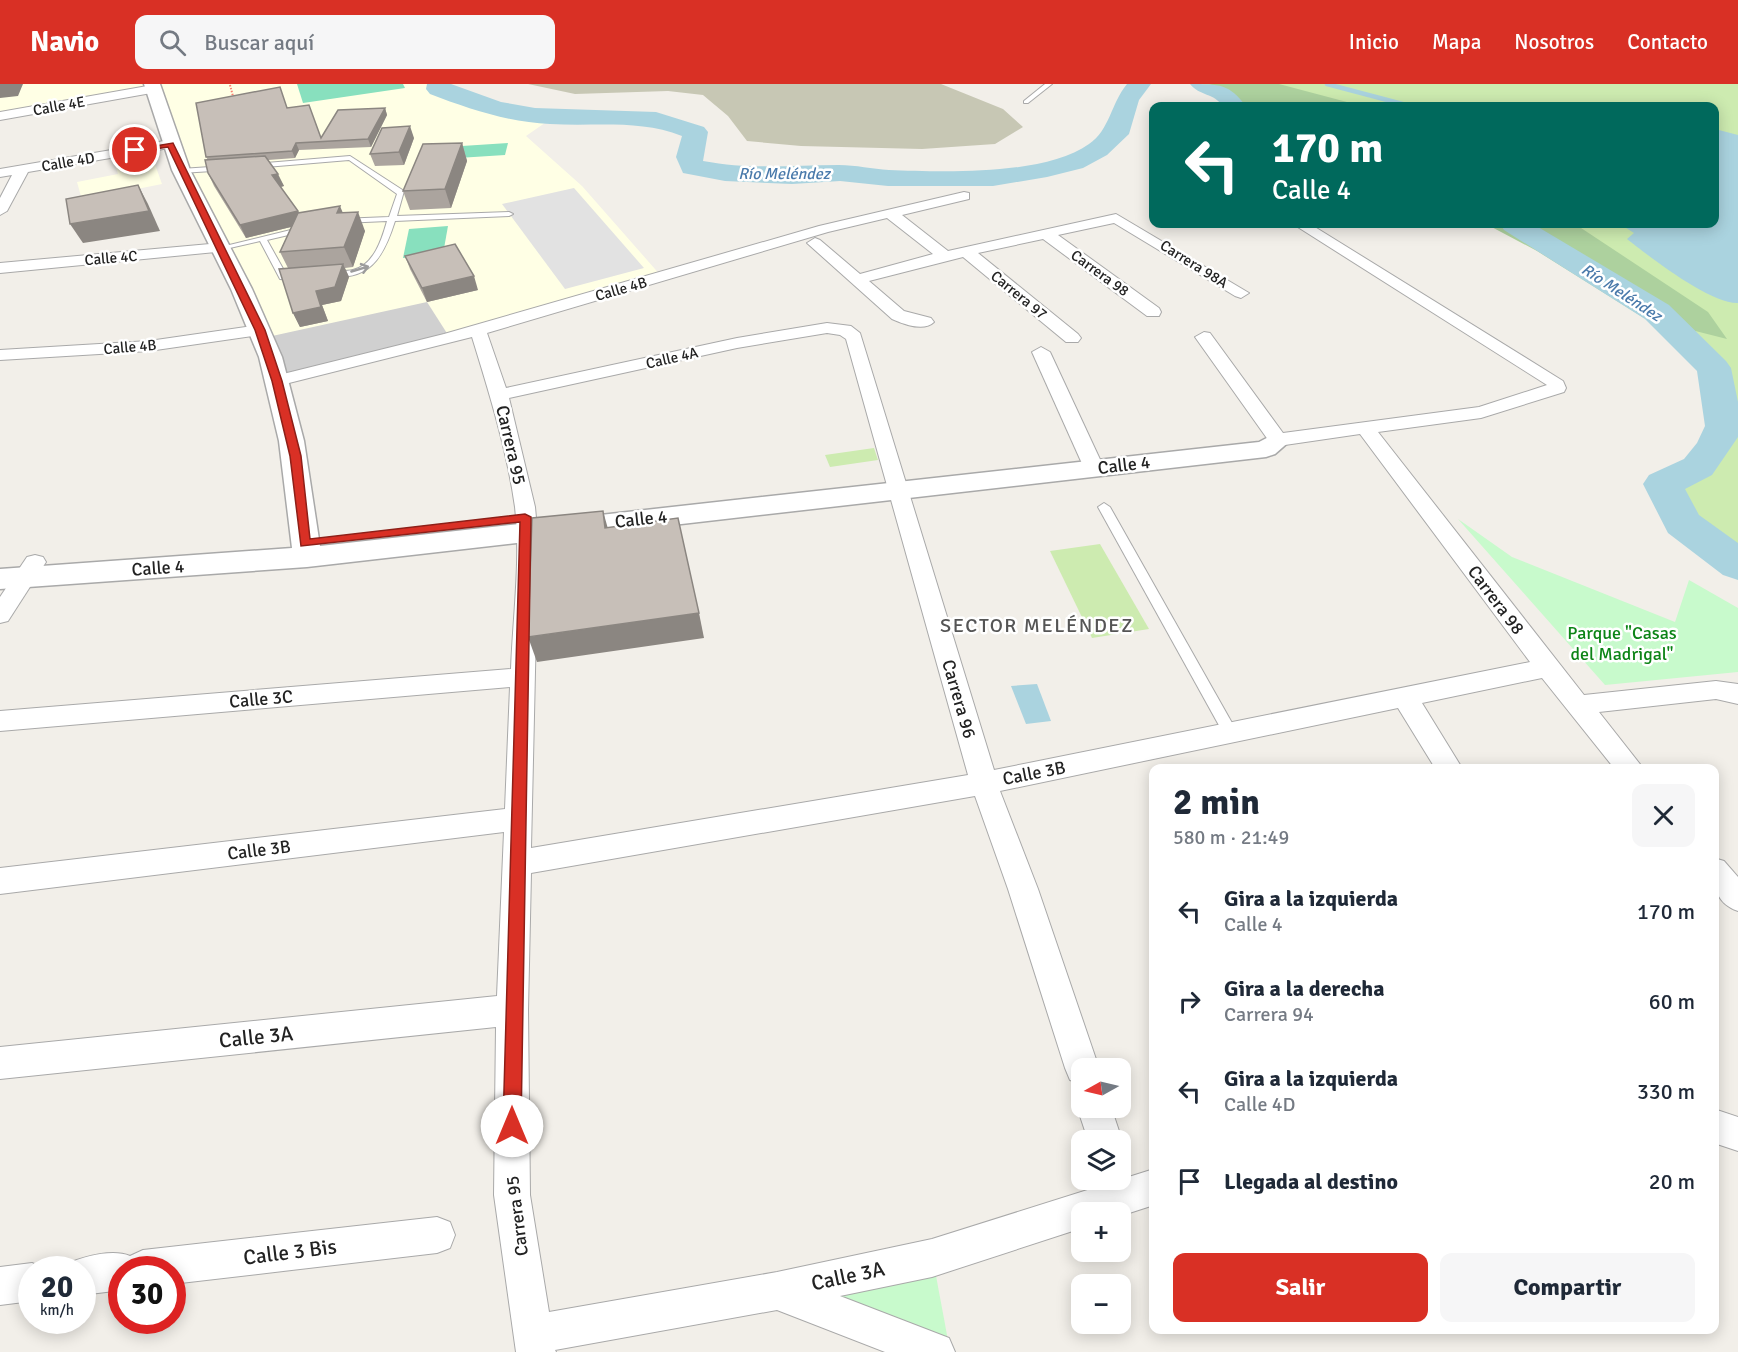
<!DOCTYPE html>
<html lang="es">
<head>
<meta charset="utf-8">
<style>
  body { margin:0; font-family:Signika,sans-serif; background:#f6f6f7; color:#1f2937; height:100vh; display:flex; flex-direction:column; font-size:22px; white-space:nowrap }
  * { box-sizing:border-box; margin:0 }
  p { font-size:20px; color:#747a83 }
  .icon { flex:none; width:33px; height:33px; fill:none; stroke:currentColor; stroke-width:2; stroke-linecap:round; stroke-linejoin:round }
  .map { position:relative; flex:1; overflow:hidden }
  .drawer { position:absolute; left:1149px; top:680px; width:570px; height:570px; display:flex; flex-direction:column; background:#fff; border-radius:12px; box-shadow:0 3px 15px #0003 }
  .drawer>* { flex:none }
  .hud { position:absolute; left:1149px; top:18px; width:570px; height:126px; border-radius:12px; box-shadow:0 3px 15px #0003; background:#00695c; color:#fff; overflow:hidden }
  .needle { width:39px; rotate:262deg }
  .buttons { position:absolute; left:1071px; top:974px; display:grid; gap:12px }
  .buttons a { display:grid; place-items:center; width:60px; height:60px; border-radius:12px; background:#fff; box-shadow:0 3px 15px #0003; font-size:30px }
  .speed { position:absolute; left:18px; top:1172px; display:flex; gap:12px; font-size:30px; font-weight:700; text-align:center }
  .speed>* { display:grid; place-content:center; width:78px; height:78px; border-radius:50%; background:#fff; box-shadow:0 3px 15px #0003; line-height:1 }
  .speed small { font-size:15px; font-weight:400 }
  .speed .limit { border:9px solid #d22; background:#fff; color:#111 }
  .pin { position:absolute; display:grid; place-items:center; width:51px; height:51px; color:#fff; margin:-26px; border:3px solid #fff; border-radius:50%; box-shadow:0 2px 6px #0007 }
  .me { position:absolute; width:66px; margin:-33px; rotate:0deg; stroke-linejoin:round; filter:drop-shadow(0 0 4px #0008) }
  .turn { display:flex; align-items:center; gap:21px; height:126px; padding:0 24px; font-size:27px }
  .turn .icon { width:78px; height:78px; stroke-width:2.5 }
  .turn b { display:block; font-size:42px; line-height:51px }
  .round { display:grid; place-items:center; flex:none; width:63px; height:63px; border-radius:12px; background:#f6f6f7 }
  .head { display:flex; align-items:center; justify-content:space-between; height:102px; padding:0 24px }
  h1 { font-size:36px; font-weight:700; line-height:45px }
  .cta { display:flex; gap:12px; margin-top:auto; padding:12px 24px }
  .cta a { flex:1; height:69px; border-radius:12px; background:#d93025; color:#fff; font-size:24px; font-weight:700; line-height:69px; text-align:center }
  .cta a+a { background:#f6f6f7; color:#1f2937 }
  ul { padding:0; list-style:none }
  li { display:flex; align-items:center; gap:18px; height:90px; padding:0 24px }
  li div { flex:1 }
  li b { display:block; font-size:22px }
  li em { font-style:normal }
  header { display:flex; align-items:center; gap:36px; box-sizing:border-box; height:84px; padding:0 30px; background:#d93025; color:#fff }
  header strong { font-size:28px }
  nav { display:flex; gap:33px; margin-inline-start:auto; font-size:21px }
  .search { width:420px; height:54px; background:#f6f6f7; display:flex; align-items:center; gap:15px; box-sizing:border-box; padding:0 21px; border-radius:12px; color:#747a83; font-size:22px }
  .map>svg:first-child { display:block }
</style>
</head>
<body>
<header>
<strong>Navio</strong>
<div class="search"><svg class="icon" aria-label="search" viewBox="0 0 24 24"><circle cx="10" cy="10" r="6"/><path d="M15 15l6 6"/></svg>Buscar aquí</div>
<nav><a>Inicio</a><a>Mapa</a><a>Nosotros</a><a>Contacto</a></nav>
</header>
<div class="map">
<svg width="1738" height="1268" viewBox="0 0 1738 1268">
  <rect width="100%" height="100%" fill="#f2efe9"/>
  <!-- education -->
  <g fill="#ffffe5">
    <path d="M0 0H439L438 5 488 24 552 34 526 52 582 102 662 193 450 254H263L153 5 0 32Z"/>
    <path d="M151 69 162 100 82 116 77 98 118 90 114 77Z"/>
  </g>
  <!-- religious -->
  <path fill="#d0d0d0" d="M427 218 450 254 277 297 263 254Z"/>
  <!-- construction -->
  <path fill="#c7c7b4" d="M528 0H941L1003 25 1023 43 995 60 922 65 801 62 747 57 728 32 703 11 668 7 575 10Z"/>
  <!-- grass -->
  <g fill="#cdebb0">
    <path d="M1202 0H1738V481L1683 439 1663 400 1698 383 1715 362 1724 342 1714 284 1657 228 1514 140H1714V22H1234L1227 10Z"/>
    <path d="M874 364 878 376 830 383 825 371Z"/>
    <path d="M1100 460 1149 545 1092 554 1050 467Z"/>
  </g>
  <!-- forest -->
  <g fill="#add19e">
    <path d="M1209 0H1279L1362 22H1244L1222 5Z"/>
    <path d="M1486 140H1575L1708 228 1727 255 1644 234 1537 167Z"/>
  </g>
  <!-- park -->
  <g fill="#c8facc">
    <path d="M1458 435 1512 473 1675 538 1689 496 1738 524V588L1605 601Z"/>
    <path d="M934 1181 950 1267 795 1208Z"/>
  </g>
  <!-- pitch -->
  <g fill="#88e0be">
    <path d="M297 0H403L405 4 303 19Z"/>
    <path d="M508 59 505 71 458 74 462 62Z"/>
    <path d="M448 142 443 170 403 174 409 145Z"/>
  </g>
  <!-- parking -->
  <path fill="#e2e2e2" d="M574 104 644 184 565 205 502 120Z"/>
  <!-- water -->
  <g fill="#aad3df">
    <path d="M1715 45 1738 51V219C1710 220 1650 173 1627 155L1634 149 1620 140H1714Z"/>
    <path d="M1037 600 1051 637 1026 640 1011 602Z"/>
  </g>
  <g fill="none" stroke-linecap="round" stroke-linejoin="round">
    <!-- stream -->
    <path stroke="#aad3df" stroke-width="4.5" d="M1327 0 1410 22"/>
    <!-- river -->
    <g fill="#aad3df" fill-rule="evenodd">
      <path d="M427 0H451L501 18 535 24 656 28 704 43 708 48 703 77C751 86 792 81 839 81 856 81 872 85 889 86 943 88 1044 92 1089 60 1110 46 1111 19 1127 0H1151L1139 16 1129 50 1107 71 1083 84 1047 93 993 102H888L840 97 792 100 725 97 683 89 676 73 682 52C638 35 595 43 550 40 508 38 469 25 430 10L426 5Z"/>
      <path d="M1190 0C1220 0 1229 0 1246 22H1222C1215 9 1199 12 1190 0Z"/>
      <path d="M1500 140H1533L1669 221 1726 277 1731 284 1738 318V353L1712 391 1685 405 1699 431 1738 459V496L1723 491 1668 449 1643 400 1649 391 1684 375 1697 359 1705 342 1697 287 1645 235 1504 146Z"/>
    </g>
    <defs>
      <g id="service">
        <path d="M1045 0H1052L1028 19H1024V17Z"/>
        <path d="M350 72 404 107 397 132 509 128 513 130 509 132 395 137C383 175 369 198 325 192V188C334 186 344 188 353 186 374 181 382 155 387 137L343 139H340V135L389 133 397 110 349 76 253 84 249 82 253 80Z"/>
        <path d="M225 82 229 84 228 86 181 89 177 87 181 85Z"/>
        <path d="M307 142H310V146L267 156 286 190 295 193 291 196 280 195 260 157 221 166 217 164Z"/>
        <path d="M1104 419 1110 423 1236 646 1238 650 1236 654H1226L1098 423Z"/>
      </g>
      <g id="minor">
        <path d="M153 1 157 2V8L0 36V28Z"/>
        <path d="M170 56 175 57V63L28 88 7 127 0 131V114L12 91 0 93V85Z"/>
        <path d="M964 108 969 109V115L902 131 948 167 1116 130 1249 209 1241 214 1235 212 1114 139 1058 151 1159 224 1161 228 1159 232H1147L1043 155 978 169 1078 250 1081 254 1078 258H1066L963 173 869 197 904 227 931 234 934 238C924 248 903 240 892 235L807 159 815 154 820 156 860 190 933 170 887 134 828 148 487 249 506 304 737 254 827 239 851 242 860 249 994 686 1530 578 1360 350 1278 362 1271 360 1195 253 1204 248 1210 249 1283 349 1479 323 1547 301 1293 140H1310L1563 297 1566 304 1564 308 1481 334 1378 348 1584 611 1716 597 1738 600V620L1716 615 1599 628 1643 684H1614L1542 594 1422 619 1462 684H1435L1398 624 1000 707 1038 805 1099 984H1082V1000L1070 996 1065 984 1008 805 975 712 531 789 528 926 530 1111 549 1228 777 1188 932 1155 1154 1085V1121L1120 1132V1128H1082V1144L932 1193 840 1212 949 1254 955 1268H885L777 1226 555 1266 556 1268H516L494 1111 496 943 0 995V963L497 912 504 748 0 810V784L505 725 510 603 0 647V627L511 585C513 532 521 476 515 423 507 366 489 308 472 253L277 302 268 297 271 293 444 250 819 142ZM827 249 840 251 846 255 968 691 531 764 538 456 535 423 509 314 737 264Z"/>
        <path d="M221 159 226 161 229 164 226 167 0 189V179Z"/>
        <path d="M260 241 266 242 269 246 266 250 149 267 0 276V266L149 257Z"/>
        <path d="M1041 263 1050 268 1104 384 1101 388H1087L1084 384 1032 268Z"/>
        <path d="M35 471 43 473 46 478 8 537 0 539V513L27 473Z"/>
        <path d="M1714 774 1724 777 1738 793V827C1712 818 1714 797 1714 774Z"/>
        <path d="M1082 1012V1023H1111L1122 1056 1120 1060V1056H1088L1077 1023Z"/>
        <path d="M1714 1025 1738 1033V1067L1714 1059Z"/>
        <path d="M437 1133 450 1138 455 1151 450 1164 437 1169 172 1200V1185H122V1206L82 1211V1185H66L69 1179C86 1172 113 1165 130 1172L143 1166Z"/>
        <path d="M32 1179 45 1185H32V1217L0 1221V1183Z"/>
      </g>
      <path id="tertiary" d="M144 0H160L190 86 252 205 282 273 304 357 320 462 1259 358 1278 348 1287 351 1291 356 1275 370 1266 373 307 483 0 505V485L292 464 279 357 259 273 231 205 172 86Z"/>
    </defs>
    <!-- service casing -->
    <use href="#service" stroke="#a9a9a9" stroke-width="2"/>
    <!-- minor casing -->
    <use href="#minor" stroke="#a9a9a9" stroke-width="2"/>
    <!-- tertiary casing -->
    <use href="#tertiary" stroke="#a9a9a9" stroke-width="3"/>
    <!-- path -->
    <path stroke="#fa8072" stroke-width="2" stroke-dasharray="1.5 1.5" stroke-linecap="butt" d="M230 1 234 16"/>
    <!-- service -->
    <use href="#service" fill="#fff" fill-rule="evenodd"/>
    <!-- minor -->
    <use href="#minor" fill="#fff" fill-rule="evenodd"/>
    <!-- tertiary -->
    <use href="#tertiary" fill="#fff" fill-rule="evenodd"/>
  </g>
  <!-- wall -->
  <g fill="#aba49e">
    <path d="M288 24 321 54 385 24 387 31 371 63 299 66 295 74 268 76 284 102 280 103 298 128 343 129 365 147 353 183 345 184 349 193 341 217 322 221 328 237 300 243 293 229 288 184 280 168 291 143 246 154 214 102 208 89V76L206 73Z"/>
    <path d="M414 54 404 81 375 82 370 70Z"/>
    <path d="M462 59 467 77 451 124 410 126 403 107Z"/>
    <path d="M405 172 478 206 427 218 410 185Z"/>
  </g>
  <!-- shaded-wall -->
  <g fill="#8b8681">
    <path d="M0 0H23L18 12 0 14Z"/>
    <path d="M385 24 387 31 371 63 368 55Z"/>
    <path d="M410 42 414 54 404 81 399 68Z"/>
    <path d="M296 59 299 66 295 74 292 67Z"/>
    <path d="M462 59 467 77 451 124 445 105Z"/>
    <path d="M278 90 284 102 277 104 272 91Z"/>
    <path d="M138 101 148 120 160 147 83 159 70 140Z"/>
    <path d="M340 122 348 141 337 129Z"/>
    <path d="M298 127 303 140 246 154 240 141Z"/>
    <path d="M358 128 365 147 353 183 344 163Z"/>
    <path d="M343 180 349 193 341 217 322 221 328 237 300 243 293 229Z"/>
    <path d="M474 192 478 206 427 218 422 204Z"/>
    <path d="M603 427 610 452 605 444Z"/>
    <path d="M699 529 704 554 537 578 528 553Z"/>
  </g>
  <!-- building -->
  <g fill="#c7bfb8" stroke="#8b8681" stroke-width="1.5">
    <path d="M280 3 287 24 309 21 321 54 338 26 385 24 368 55 296 59 292 67 206 73 196 19Z"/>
    <path d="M410 42 399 68 370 70 382 44Z"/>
    <path d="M462 59 445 105 403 107 423 60Z"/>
    <path d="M265 72 278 90 272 91 298 127 240 141 208 89 205 76Z"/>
    <path d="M138 101 149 127 70 140 66 115Z"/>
    <path d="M340 122 337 129 358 128 344 163 280 168 298 129Z"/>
    <path d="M455 160 474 192 422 204 405 172Z"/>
    <path d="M343 180 335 203 316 207 321 223 293 229 279 185Z"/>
    <path d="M603 427 605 444 678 434 699 529 528 553 532 434Z"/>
  </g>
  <!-- one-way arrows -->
  <defs><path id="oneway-shaft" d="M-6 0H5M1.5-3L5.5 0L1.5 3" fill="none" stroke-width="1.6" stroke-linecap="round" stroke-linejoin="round" transform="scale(1.5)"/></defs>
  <use stroke="#9c9c9c" href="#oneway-shaft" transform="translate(360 185) rotate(-16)"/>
  <!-- route -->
  <path fill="#d93025" stroke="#8d1f18" stroke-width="1.5" d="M173 59 265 246 282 297 301 372 310 455 525 430 531 433 521 1042 518 1048 512 1051 505 1048 503 1042 520 438 301 462 290 372 272 297 255 246 168 63 135 68 131 66Z"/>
  <g text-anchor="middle" stroke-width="5" stroke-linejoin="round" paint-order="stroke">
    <!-- far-street labels -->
    <g font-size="15" fill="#222" stroke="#fff">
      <text transform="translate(59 22) rotate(-10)" y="5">Calle 4E</text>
      <text transform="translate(68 78) rotate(-10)" y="5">Calle 4D</text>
      <text transform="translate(111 174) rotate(-5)" y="5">Calle 4C</text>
      <text transform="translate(1194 180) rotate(32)" y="5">Carrera 98A</text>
      <text transform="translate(1100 189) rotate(36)" y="5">Carrera 98</text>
      <text transform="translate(621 205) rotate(-16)" y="5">Calle 4B</text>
      <text transform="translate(1019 211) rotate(39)" y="5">Carrera 97</text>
      <text transform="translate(130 263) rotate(-5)" y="5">Calle 4B</text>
      <text transform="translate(672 274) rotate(-13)" y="5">Calle 4A</text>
    </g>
    <!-- far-water labels -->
    <g font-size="16" font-style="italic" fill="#4a7aab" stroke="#fff">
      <text x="784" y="95">Río Meléndez</text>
      <text transform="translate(1622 208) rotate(33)" y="6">Río Meléndez</text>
    </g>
    <!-- street labels -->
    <g font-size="18" fill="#222" stroke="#fff">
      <text transform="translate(511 361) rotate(77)" y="6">Carrera 95</text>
      <text transform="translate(1124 381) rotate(-7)" y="6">Calle 4</text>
      <text transform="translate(641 435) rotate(-6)" y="6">Calle 4</text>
      <text transform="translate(158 484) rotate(-4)" y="6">Calle 4</text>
      <text transform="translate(1496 516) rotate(53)" y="6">Carrera 98</text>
      <text transform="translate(261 615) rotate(-5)" y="6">Calle 3C</text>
      <text transform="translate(959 615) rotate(74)" y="6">Carrera 96</text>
      <text transform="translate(1034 689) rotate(-11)" y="6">Calle 3B</text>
      <text transform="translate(259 766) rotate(-7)" y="6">Calle 3B</text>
      <text transform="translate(517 1132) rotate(-97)" y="6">Carrera 95</text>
    </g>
    <!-- park labels -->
    <g font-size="18" fill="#0c8416" stroke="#fff">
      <text x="1622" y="555">Parque "Casas<tspan x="1622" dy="21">del Madrigal"</tspan></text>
    </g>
    <!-- neighbourhood labels -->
    <g font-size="20" letter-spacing="1.5" fill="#555" stroke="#fff">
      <text x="1037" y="548">SECTOR MELÉNDEZ</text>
    </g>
    <!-- near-street labels -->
    <g font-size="21" fill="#222" stroke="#fff">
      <text transform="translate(256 953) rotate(-6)" y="7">Calle 3A</text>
      <text transform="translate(290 1168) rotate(-7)" y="7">Calle 3 Bis</text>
      <text transform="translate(848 1192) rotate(-12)" y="7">Calle 3A</text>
    </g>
  </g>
</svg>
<div class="buttons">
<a><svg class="needle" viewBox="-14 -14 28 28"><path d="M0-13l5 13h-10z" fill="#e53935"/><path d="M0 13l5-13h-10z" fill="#747a83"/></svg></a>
<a><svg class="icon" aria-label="layers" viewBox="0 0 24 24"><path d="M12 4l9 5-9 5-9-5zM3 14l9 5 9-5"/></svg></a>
<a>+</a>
<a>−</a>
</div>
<div class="speed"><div>20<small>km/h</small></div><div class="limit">30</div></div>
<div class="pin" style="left:135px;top:66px;background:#d93025"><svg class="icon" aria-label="arrive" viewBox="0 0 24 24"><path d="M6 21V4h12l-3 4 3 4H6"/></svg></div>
<svg class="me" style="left:512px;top:1042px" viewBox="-20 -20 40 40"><circle r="19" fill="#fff"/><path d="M0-13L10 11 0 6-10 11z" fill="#d93025"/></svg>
<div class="hud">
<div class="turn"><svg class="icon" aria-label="left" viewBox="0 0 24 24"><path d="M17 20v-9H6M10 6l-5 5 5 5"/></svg><div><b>170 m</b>Calle 4</div></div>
</div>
<section class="drawer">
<div class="head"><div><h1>2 min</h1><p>580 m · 21:49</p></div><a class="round"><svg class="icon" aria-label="close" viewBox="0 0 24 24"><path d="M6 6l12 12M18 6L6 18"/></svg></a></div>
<ul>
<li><svg class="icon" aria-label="left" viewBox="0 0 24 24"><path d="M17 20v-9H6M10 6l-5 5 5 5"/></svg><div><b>Gira a la izquierda</b><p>Calle 4</p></div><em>170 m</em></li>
<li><svg class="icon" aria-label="right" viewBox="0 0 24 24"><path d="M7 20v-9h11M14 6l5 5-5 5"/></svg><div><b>Gira a la derecha</b><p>Carrera 94</p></div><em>60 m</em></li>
<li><svg class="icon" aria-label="left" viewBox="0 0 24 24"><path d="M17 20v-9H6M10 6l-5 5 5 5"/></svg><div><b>Gira a la izquierda</b><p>Calle 4D</p></div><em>330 m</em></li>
<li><svg class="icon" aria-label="arrive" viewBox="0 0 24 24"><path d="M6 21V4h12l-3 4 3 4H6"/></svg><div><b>Llegada al destino</b></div><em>20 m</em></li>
</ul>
<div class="cta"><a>Salir</a><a>Compartir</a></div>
</section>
</div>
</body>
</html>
